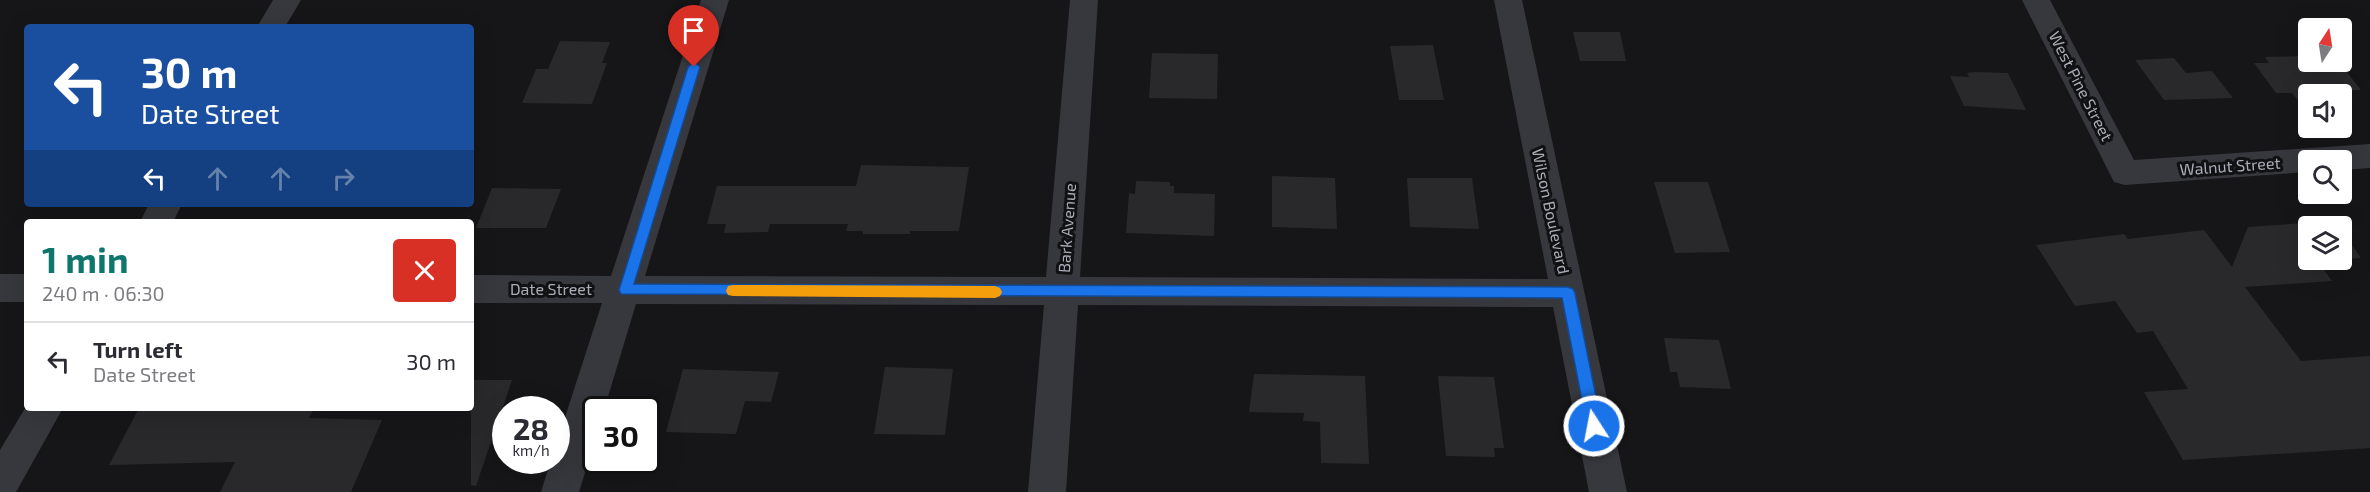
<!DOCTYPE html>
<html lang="en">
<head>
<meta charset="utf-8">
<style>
  body { margin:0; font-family:"Exo 2",sans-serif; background:#f2f2f3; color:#2b2b33; height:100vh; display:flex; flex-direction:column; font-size:22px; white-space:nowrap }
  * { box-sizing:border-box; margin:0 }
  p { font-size:20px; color:#7c7c81 }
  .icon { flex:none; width:33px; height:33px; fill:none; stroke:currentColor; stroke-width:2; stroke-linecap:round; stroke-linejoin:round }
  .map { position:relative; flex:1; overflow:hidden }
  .panel { position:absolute; left:24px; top:219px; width:450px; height:192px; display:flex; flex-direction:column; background:#fff; border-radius:6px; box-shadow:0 6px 24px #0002 }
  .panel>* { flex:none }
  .guide { position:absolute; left:24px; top:24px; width:450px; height:183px; border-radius:6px; box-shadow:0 6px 24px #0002; background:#1a4fa0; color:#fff; overflow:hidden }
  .needle { width:39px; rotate:12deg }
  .buttons { position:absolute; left:2298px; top:18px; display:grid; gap:12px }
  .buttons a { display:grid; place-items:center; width:54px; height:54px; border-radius:6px; background:#fff; box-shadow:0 6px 24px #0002; font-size:30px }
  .speed { position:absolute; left:492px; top:396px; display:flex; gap:12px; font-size:30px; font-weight:700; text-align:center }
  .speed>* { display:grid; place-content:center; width:78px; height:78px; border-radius:50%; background:#fff; box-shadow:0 6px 24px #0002; line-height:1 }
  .speed small { font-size:15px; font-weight:400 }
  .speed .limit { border:3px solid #111; border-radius:9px; background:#fff; color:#111 }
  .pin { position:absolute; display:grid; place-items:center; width:51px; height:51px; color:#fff; margin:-62px -26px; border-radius:50% 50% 50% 0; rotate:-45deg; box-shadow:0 0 6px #0007 }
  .pin .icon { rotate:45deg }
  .me { position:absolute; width:66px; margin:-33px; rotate:349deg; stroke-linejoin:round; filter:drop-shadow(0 0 4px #0008) }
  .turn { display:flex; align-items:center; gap:21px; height:126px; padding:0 18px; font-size:27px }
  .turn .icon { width:78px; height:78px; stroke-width:2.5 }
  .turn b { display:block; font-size:42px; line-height:51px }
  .lanes { display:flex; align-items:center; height:57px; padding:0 18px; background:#0003; justify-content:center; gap:30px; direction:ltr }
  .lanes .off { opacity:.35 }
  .round { display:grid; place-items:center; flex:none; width:63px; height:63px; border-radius:6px; background:#f2f2f3 }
  .head { display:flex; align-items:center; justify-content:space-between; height:102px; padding:0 18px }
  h1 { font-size:36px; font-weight:700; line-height:45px; color:#0f766e }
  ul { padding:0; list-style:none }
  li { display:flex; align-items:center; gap:18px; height:78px; padding:0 18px; border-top:2px solid #e1e1e2 }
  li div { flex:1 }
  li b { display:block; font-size:22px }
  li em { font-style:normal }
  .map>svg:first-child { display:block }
</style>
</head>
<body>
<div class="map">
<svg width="2370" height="492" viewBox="0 0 2370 492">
  <rect width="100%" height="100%" fill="#161618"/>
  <!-- building -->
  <g fill="#29292c">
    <path d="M1573 32H1620L1626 61H1580Z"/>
    <path d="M560 41 610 42 602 63H607L592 104 522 103 536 69H548Z"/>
    <path d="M1433 45 1444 100H1399L1390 46Z"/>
    <path d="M1152 53 1218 54 1217 99 1149 98Z"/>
    <path d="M2308 56V62H2339L2361 90 2308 92V113L2292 93H2276L2254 63H2269L2265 57Z"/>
    <path d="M2174 58 2186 73 2212 71 2233 98 2164 100 2135 60Z"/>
    <path d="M1974 72 2008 73 2026 110 1964 106 1950 76 1969 77 1967 73Z"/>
    <path d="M861 165 969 167 959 231H910V234H863V231H846L848 224H770L768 232 724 233 726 224H707L717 186H856Z"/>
    <path d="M1272 176 1335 178 1337 229 1272 227Z"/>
    <path d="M1407 178H1472L1479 229 1410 227Z"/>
    <path d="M1136 181 1170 182V186H1174V193L1215 194 1214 236 1126 233 1129 193 1135 194Z"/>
    <path d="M1654 182H1708L1730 252 1675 253Z"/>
    <path d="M492 188 561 189 546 228H476Z"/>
    <path d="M2333 221 2338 226H2308V260H2342V231L2361 258 2345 259 2349 264 2321 266 2332 281 2245 287 2301 361 2370 356V448L2183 460 2144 392 2188 389 2153 331 2137 333 2115 301 2075 306 2036 245 2124 234 2128 239 2204 230 2232 267 2248 227Z"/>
    <path d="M1664 338 1719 340 1731 389 1680 387 1677 372H1670Z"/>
    <path d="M885 367 953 369 945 435 874 434Z"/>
    <path d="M683 369 779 372 771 402 745 401 736 434 666 432Z"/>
    <path d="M1254 374 1365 376 1369 464 1321 463 1320 422 1303 421 1304 413 1249 412Z"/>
    <path d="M1438 376 1494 377 1504 448H1494L1495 457 1446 456Z"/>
    <path d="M471 380H512L476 486 471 485Z"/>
    <path d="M139 408H314L309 418 382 420 351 492H220L235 462 109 465Z"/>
  </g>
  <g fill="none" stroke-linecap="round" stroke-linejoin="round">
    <!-- minor -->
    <g fill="#37383d" fill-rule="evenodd">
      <path d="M273 0H301L285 27H257Z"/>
      <path d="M701 0H729L645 276 1046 277 1070 0H1098L1080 277 1548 279 1494 0H1522L1627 492H1589L1553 307 1078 305 1066 492H1028L1044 305 636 304 604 410H596V437L579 492H541L551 460H556V445L602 303H471V275L611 276Z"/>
      <path d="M2022 0H2050L2134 160 2370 144V168L2342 170V160H2308V172L2125 185 2114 182Z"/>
      <path d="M149 204H182L173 222H140Z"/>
      <rect x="0" y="274" width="27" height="28"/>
      <path d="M27 405V408H63L16 492H0V450Z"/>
    </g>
  </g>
  <!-- route -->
  <path fill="#1a73e8" stroke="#114b97" stroke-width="1.5" d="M694 62 700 67 634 284 1568 287 1573 289 1575 293 1602 426 1600 430 1594 432 1589 430 1587 426 1562 298 621 294 619 290 688 67Z"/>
  <!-- slow -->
  <path fill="#f59e0b" d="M733 285 995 286 1000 288 1002 292 1000 296 995 298 733 296 728 295 726 291 728 286Z"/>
  <g text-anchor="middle" stroke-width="6" stroke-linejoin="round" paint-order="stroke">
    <!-- street labels -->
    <g font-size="16" fill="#a8adb8" stroke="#111113">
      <text transform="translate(2081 86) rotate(63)" y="6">West Pine Street</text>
      <text transform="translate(2230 166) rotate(-4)" y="6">Walnut Street</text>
      <text transform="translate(1551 211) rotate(78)" y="6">Wilson Boulevard</text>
      <text transform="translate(1067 228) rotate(-86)" y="6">Bark Avenue</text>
      <text x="551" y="295">Date Street</text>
    </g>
  </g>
</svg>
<div class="buttons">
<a><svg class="needle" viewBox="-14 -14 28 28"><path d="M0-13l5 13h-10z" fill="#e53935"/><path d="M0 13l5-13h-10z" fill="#7c7c81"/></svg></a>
<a><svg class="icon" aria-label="sound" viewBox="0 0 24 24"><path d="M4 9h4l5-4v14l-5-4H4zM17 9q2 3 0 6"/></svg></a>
<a><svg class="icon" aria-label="search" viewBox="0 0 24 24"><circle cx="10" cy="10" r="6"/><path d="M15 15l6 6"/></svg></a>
<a><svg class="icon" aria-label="layers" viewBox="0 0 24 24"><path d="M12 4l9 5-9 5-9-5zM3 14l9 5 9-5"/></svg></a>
</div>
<div class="speed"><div>28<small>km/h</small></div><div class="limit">30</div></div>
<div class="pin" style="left:694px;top:67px;background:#d93025"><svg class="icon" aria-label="arrive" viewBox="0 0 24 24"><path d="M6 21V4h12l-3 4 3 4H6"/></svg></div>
<svg class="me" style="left:1594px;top:426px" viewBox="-20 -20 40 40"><circle r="17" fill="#1a73e8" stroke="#fff" stroke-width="3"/><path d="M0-11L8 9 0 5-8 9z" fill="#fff"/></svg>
<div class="guide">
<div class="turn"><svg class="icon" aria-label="left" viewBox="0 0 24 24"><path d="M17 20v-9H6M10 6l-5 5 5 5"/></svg><div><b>30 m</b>Date Street</div></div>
<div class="lanes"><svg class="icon" aria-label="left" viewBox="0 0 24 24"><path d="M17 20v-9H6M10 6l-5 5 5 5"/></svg><svg class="icon off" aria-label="ahead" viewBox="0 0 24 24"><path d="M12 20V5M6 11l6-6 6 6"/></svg><svg class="icon off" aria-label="ahead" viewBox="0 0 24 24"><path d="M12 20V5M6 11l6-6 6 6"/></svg><svg class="icon off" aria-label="right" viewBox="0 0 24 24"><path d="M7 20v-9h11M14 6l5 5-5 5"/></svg></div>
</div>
<section class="panel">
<div class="head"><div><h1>1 min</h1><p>240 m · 06:30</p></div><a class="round" style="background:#d93025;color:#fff"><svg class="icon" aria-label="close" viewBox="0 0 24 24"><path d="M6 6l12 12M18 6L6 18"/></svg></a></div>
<ul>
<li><svg class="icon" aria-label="left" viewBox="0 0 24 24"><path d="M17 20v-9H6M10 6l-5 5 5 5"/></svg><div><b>Turn left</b><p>Date Street</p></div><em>30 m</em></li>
</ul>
</section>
</div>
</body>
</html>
